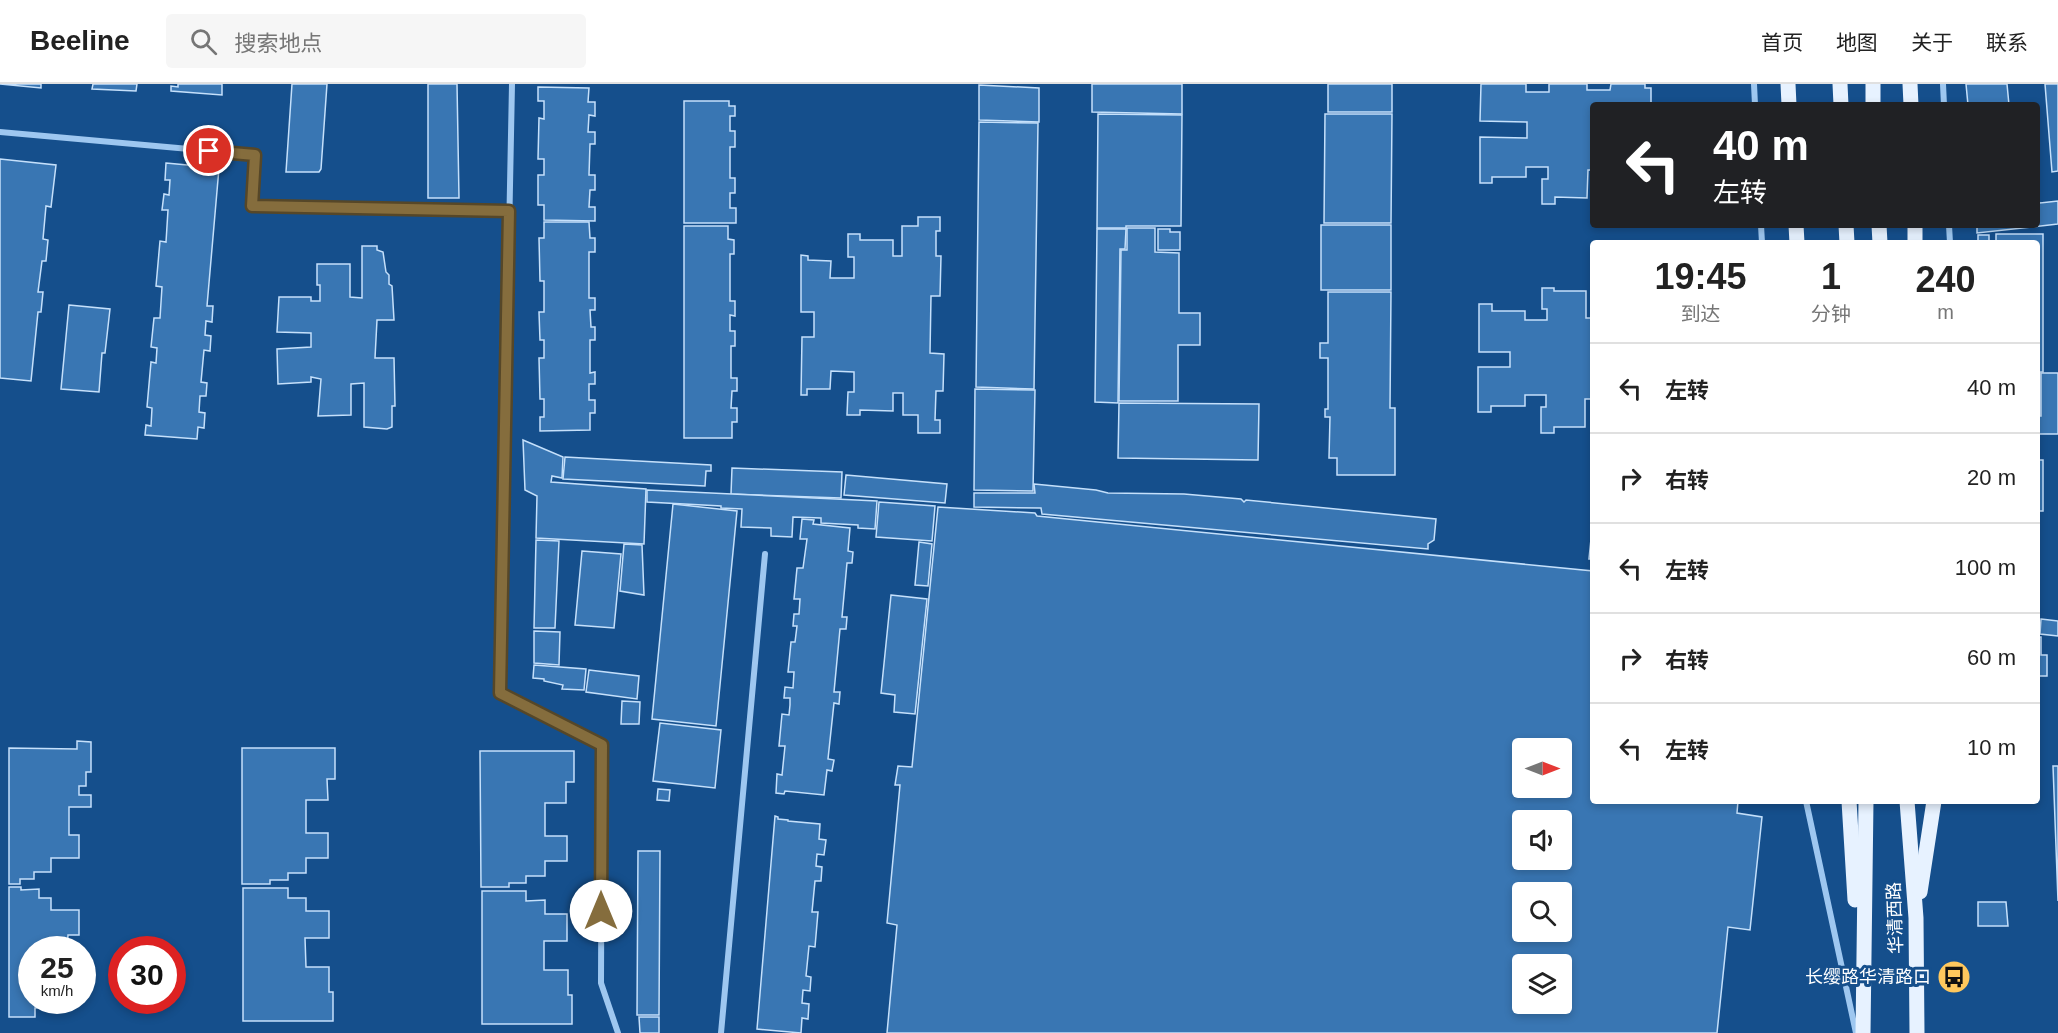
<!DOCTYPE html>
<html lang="zh">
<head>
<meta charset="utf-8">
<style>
  body { margin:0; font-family:Helvetica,"Noto Sans SC",sans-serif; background:#f6f6f6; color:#222; height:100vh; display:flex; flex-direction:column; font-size:22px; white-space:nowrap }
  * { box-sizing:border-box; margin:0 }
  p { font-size:20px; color:#767676 }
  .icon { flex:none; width:33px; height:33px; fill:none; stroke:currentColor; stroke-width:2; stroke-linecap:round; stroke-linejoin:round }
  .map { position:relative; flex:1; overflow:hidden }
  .sheet { position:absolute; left:1590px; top:156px; width:450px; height:564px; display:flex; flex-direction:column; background:#fff; border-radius:6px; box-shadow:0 3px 9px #0003 }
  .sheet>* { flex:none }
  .guide { position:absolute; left:1590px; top:18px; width:450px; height:126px; border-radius:6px; box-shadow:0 3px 9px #0003; background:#202124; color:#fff; overflow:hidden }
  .needle { width:39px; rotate:90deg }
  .fabs { position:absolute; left:1512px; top:654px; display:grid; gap:12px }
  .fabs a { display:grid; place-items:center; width:60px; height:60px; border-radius:6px; background:#fff; box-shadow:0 3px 9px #0003; font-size:30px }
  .speed { position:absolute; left:18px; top:852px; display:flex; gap:12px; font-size:30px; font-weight:700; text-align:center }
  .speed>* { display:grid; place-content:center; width:78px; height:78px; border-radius:50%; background:#fff; box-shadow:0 3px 9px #0003; line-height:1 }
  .speed small { font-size:15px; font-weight:400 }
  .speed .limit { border:9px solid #d22; background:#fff; color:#111 }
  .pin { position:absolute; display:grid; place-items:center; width:51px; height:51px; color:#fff; margin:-26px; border:3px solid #fff; border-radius:50%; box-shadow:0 2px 6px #0007 }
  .me { position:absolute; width:66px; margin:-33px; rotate:0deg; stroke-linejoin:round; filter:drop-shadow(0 0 4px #0008) }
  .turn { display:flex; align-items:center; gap:21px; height:126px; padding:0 24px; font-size:27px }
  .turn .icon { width:78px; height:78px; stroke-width:2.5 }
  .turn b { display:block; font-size:42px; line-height:51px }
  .eta { display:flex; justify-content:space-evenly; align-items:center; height:102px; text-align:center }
  .eta b { font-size:36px; font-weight:700; line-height:42px }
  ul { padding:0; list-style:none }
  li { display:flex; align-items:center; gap:18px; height:90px; padding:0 24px; border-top:2px solid #e0e0e0 }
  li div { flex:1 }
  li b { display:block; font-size:22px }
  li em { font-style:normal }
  header { display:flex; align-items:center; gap:36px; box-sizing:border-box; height:84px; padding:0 30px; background:#fff; border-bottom:2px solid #e0e0e0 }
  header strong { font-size:28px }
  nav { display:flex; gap:33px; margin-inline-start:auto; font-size:21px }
  .search { width:420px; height:54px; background:#f6f6f6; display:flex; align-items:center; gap:15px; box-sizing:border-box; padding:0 21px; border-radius:6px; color:#767676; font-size:22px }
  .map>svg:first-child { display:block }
</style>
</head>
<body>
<header>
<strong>Beeline</strong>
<div class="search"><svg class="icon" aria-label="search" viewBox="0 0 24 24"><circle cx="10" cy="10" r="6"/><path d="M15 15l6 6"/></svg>搜索地点</div>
<nav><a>首页</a><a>地图</a><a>关于</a><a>联系</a></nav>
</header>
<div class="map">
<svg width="2058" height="949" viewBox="0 0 2058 949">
  <rect width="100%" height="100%" fill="#154f8c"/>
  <!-- building -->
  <g fill="#3976b3" stroke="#c5e0fb" stroke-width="1.5" fill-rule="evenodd">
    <path d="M0 0H41V4Z"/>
    <path d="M93 0H137L136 7 92 5Z"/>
    <path d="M178 0H222V11L171 7V2L178 3Z"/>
    <path d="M292 0H327L321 85 319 88H286Z"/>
    <path d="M428 0H457L459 114H428Z"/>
    <path d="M1092 0H1182V30L1092 28Z"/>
    <rect x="1328" y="0" width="64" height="28"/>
    <path d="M1481 0H1526V8H1549V0H1587V6H1610L1611 0H1645V4H1651V21H1593V86H1588L1587 114 1555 113V120H1542V95H1548V83H1526V93H1492V99H1480V53L1527 54V38L1480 37Z"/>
    <path d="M1966 0H2007L2009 21H1968Z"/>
    <path d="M2045 0H2058V87L2052 88Z"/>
    <path d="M979 1 1039 4V38L979 36Z"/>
    <path d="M538 3 589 4 588 18H595V32L589 31 588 48H595V60H590L589 91H595V106H590L589 123H595V137L544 136V121H538V91H544V75H538L539 34 544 35V17H538Z"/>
    <path d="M684 17H729V22H735V32H730V47H735V63H730V94H735V109H730V124H736V139H684Z"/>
    <path d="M1098 30 1182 31 1181 142H1126V144H1097Z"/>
    <path d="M1325 30H1392L1391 139H1324Z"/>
    <path d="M979 38 1038 39 1034 305 976 303Z"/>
    <path d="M0 75 56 81 51 123 46 122 43 155 48 156 46 177H42L38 208H43L41 228H38L31 297 0 294Z"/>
    <path d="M166 79 219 84 207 222H213L212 238 206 237 205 251 211 252 210 267 204 266 201 298 207 299 206 312H200L199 328 205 329 204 344 198 343 197 355 145 351 146 341 151 342 152 324 147 323 151 278 156 279 157 264 151 263 154 234H160L162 203 156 202 160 157 166 158 168 126H162L164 110 169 111 170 96H165Z"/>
    <path d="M2037 115 2040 119 2058 117V140L1977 149V141H2037Z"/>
    <path d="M918 133H940V147H936V172H941L940 212H931L930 269 944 270 943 307H936L935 336H940V349H918V331H903V309H893V327L860 326V331H847L848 308H854V288L831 287 830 305H807V311H801L802 253H814V228H801V171L808 172V176L831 177 830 194H854V173H848V150H860V156H893V172H902V142H918Z"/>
    <path d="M544 138H589L590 154H595V168H589V214H595V226H590L591 243H595V256H590V289L595 288V300H589V316H595V329H590V346L540 347V333H544V315H540L539 274H544V256H540L539 228H544V197H540L539 154H544Z"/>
    <rect x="1321" y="141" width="70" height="65"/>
    <path d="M684 142H728V155L734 156V170H730V217H735V232L730 231V247H735V262H731V294H737V307H732L731 324H737V338H732V354H684Z"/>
    <path d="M1127 144H1155V168L1179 169V229H1200V261H1178V317H1119L1121 166H1127Z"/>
    <path d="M1097 145H1126L1125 165H1120L1118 319 1095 318Z"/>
    <path d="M1158 145H1170V148H1180V166H1158Z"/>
    <path d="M1996 150H2043V288H2040V331H2037V159H1996Z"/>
    <rect x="1978" y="151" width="11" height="8"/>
    <path d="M362 162H377V166L383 168 386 188 389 191V200L392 202 394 236H377L375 274H394L395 322H392V343L387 345 364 343V299L351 300V331L318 332 321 295 311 293V298L278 300 277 265 311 263V249L277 248 279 213H311V217H320V201H317V180H350V213L362 214Z"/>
    <path d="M1542 204H1554V207H1586V234H1593V315H1585V343H1554V349H1541V323H1546V311H1525V322H1491V328H1478V283H1510V268H1479V220H1492V227H1525V236H1547V225H1542Z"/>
    <path d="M1328 208H1391L1390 324H1395V391H1337V374H1329L1330 333H1325V325H1328V274H1320V259H1328Z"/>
    <path d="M69 221 110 225 105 269H102L99 308 61 305Z"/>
    <path d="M2041 289H2058V350H2037V332H2041Z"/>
    <path d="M975 305 1035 306 1033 407 974 406Z"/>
    <path d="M1119 319 1259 320 1258 376 1118 374Z"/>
    <path d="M523 356 563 373 562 394 552 392 551 398 646 405 644 460 536 454 537 412 525 406Z"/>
    <path d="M565 373 711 381V387H706L705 402 563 395Z"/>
    <rect x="2037" y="376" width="6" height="51"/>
    <path d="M732 384 842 388 841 414 731 410Z"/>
    <path d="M846 391 947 400 945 419 844 411Z"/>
    <path d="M1034 400 1096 406 1108 409 1184 410 1241 415 1244 418 1246 416 1436 435 1434 456 1428 460V465L1042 430 1041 424 974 423V409H1035Z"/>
    <path d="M647 406 877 417 875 445 858 444V441L821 439V434L793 433 792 453 771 452V444L741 443 742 425 721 424V422L647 418Z"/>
    <path d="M879 418 935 422 932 457 876 453Z"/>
    <path d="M673 420 737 427 716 642 652 635Z"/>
    <path d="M938 423 1035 429 1037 432 1593 487V717H1738L1737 729 1762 733 1750 846 1728 843 1717 949H887L897 841 887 839 900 701H895L898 682 912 683ZM1522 664H1562V704H1522ZM1522 736H1562V776H1522ZM1522 808H1562V848H1522ZM1522 880H1562V920H1522Z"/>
    <path d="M802 435 814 436 813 440 850 444 848 467 853 468 852 479H847L842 533H847L846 545H840L834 608H840L839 620 834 619 828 675 834 676 832 687 827 686 824 711 785 707 784 710 776 709 777 690 782 691 785 662H779L782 630 789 631 790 621V614H784L785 603 793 604 794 588H788L791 558H795L797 542H793L794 530H799L800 515H794L797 484H803L807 455H800Z"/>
    <path d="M1593 435V475H1589Z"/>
    <path d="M536 456 559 457 555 544H534Z"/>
    <path d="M919 458 932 460 928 502 915 501Z"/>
    <path d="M624 460 642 461 644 511 620 507Z"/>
    <path d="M582 467 621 470 614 544 575 541Z"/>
    <path d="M891 511 927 515 915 630 894 628 895 611 881 609Z"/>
    <path d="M2041 535 2058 537V552L2040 550Z"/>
    <path d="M534 547 560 548 559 581 534 579Z"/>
    <path d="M2037 553H2041V571H2047V592H2037Z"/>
    <path d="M534 581 586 585 584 606 562 605 563 601 544 597V595L533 594Z"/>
    <path d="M589 586 639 592 637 615 586 608Z"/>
    <path d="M622 617 640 618 639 640H621Z"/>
    <path d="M660 639 721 646 715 704 653 697Z"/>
    <path d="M77 657 91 658V688H86V702H79V711H91V723H69V751H79V774H51V788H34V795H20V800H9V664L77 665Z"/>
    <path d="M242 664H335V695H327L328 716H306V749H328V774H306V789H288V796H270V800H242Z"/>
    <path d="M480 667H574V698H566V719H545V752H567V777H545V792H526V799H509V803H481Z"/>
    <path d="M2053 682H2058V817Z"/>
    <path d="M658 705 670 706 669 717 657 716Z"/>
    <path d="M775 732 778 733V735L788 736V737L820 740 819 755 826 756 824 771 817 770 816 782 822 783 821 797H815L812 828H818L815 863 809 862 806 892 811 893 810 907 803 906 802 919 809 920 808 935 802 934 801 949 757 945Z"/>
    <path d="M638 767H660L659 931H637Z"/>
    <path d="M9 803H21V806L39 805V814H51V826H79V851H68L67 866H32V916H51V923L35 924V933H9Z"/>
    <path d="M243 804H288V814H306V827H329V854H305L306 883H329V908H333V937H243Z"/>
    <path d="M482 807H526V817L545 816V830H567V857H544V886H568V911H572V940H482Z"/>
    <path d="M1978 818H2006L2008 842H1978Z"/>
    <path d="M639 933H659V949H640Z"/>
  </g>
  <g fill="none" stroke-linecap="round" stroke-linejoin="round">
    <!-- minor -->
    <g stroke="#9ec7f0" stroke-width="6">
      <path d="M512 0 500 609 602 661 601 899 618 949"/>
      <path d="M1754 0 1755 21"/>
      <path d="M1943 0 1944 21"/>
      <path d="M0 48 256 71 252 122 509 127"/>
      <path d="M1761 141 1762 159"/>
      <path d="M1949 141 1950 159"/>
      <path d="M1806 717 1856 949"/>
      <path d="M721 949 765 470"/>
    </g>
    <!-- primary -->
    <g stroke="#e7f2ff" stroke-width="15">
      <path d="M1788 0 1789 21"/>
      <path d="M1840 0 1841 21"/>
      <path d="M1873 0V21"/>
      <path d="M1910 0 1911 21"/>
      <path d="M1796 141 1797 159"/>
      <path d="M1846 141 1847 159"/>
      <path d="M1879 141 1880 159"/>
      <path d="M1915 141V159"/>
      <path d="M1849 717 1855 816"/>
      <path d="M1907 717 1916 834 1917 949"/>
      <path d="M1920 808 1934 717"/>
      <path d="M1863 949 1866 717"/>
    </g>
  </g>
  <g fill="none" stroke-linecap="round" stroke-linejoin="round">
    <defs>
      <path id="route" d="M209 67 255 71 252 122 509 127 500 609 602 661 601 827"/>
    </defs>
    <!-- route casing -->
    <use href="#route" stroke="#564728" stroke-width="15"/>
    <!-- route -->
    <use href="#route" stroke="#856d3d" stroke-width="10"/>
  </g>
  <!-- icons -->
  <defs>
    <symbol id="bus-disc" viewBox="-11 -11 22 22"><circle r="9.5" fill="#ffc85d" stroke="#154f8c"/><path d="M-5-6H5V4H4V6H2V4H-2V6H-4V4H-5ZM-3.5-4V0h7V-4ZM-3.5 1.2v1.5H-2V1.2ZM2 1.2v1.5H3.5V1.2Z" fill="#111"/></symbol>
  </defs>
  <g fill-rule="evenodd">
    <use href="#bus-disc" x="1935" y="874" width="38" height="38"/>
  </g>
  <g text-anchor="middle" stroke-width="6" stroke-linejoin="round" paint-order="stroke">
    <!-- street labels -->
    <g font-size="18" fill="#fff" stroke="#154f8c">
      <text transform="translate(1895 834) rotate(-92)" y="6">华清西路</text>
    </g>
    <!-- poi labels -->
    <g font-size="18" fill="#fff" stroke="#154f8c" text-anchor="end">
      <text x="1931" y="899">长缨路华清路口</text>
    </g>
  </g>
</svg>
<div class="fabs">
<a><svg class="needle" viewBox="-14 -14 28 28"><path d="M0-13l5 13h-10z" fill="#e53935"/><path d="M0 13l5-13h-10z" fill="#767676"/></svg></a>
<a><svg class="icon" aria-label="sound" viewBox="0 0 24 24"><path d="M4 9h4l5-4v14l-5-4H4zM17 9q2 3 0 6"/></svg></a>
<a><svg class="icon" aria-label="search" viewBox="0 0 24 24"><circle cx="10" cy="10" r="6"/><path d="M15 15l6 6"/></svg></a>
<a><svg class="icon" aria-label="layers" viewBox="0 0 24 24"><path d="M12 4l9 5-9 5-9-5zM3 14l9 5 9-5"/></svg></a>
</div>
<div class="speed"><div>25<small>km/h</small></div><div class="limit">30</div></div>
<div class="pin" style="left:209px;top:67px;background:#d93025"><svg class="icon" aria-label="arrive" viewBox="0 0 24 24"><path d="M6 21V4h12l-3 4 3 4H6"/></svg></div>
<svg class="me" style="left:601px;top:827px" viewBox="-20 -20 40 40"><circle r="19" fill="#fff"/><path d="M0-13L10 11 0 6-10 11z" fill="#856d3d"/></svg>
<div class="guide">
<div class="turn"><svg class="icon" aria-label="left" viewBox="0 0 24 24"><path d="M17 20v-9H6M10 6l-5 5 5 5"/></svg><div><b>40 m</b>左转</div></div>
</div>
<section class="sheet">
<div class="eta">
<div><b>19:45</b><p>到达</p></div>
<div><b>1</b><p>分钟</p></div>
<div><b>240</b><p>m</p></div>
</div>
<ul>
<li><svg class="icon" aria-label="left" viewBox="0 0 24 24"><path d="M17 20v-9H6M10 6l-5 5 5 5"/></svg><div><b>左转</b></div><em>40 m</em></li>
<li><svg class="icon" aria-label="right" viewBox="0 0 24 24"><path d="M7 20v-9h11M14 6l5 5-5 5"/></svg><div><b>右转</b></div><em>20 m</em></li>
<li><svg class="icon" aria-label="left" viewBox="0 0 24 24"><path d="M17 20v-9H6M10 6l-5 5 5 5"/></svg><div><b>左转</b></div><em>100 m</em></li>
<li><svg class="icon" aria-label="right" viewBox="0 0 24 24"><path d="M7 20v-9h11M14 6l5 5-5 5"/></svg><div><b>右转</b></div><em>60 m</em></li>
<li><svg class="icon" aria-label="left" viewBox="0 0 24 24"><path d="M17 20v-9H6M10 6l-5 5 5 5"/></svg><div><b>左转</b></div><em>10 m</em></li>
</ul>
</section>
</div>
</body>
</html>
